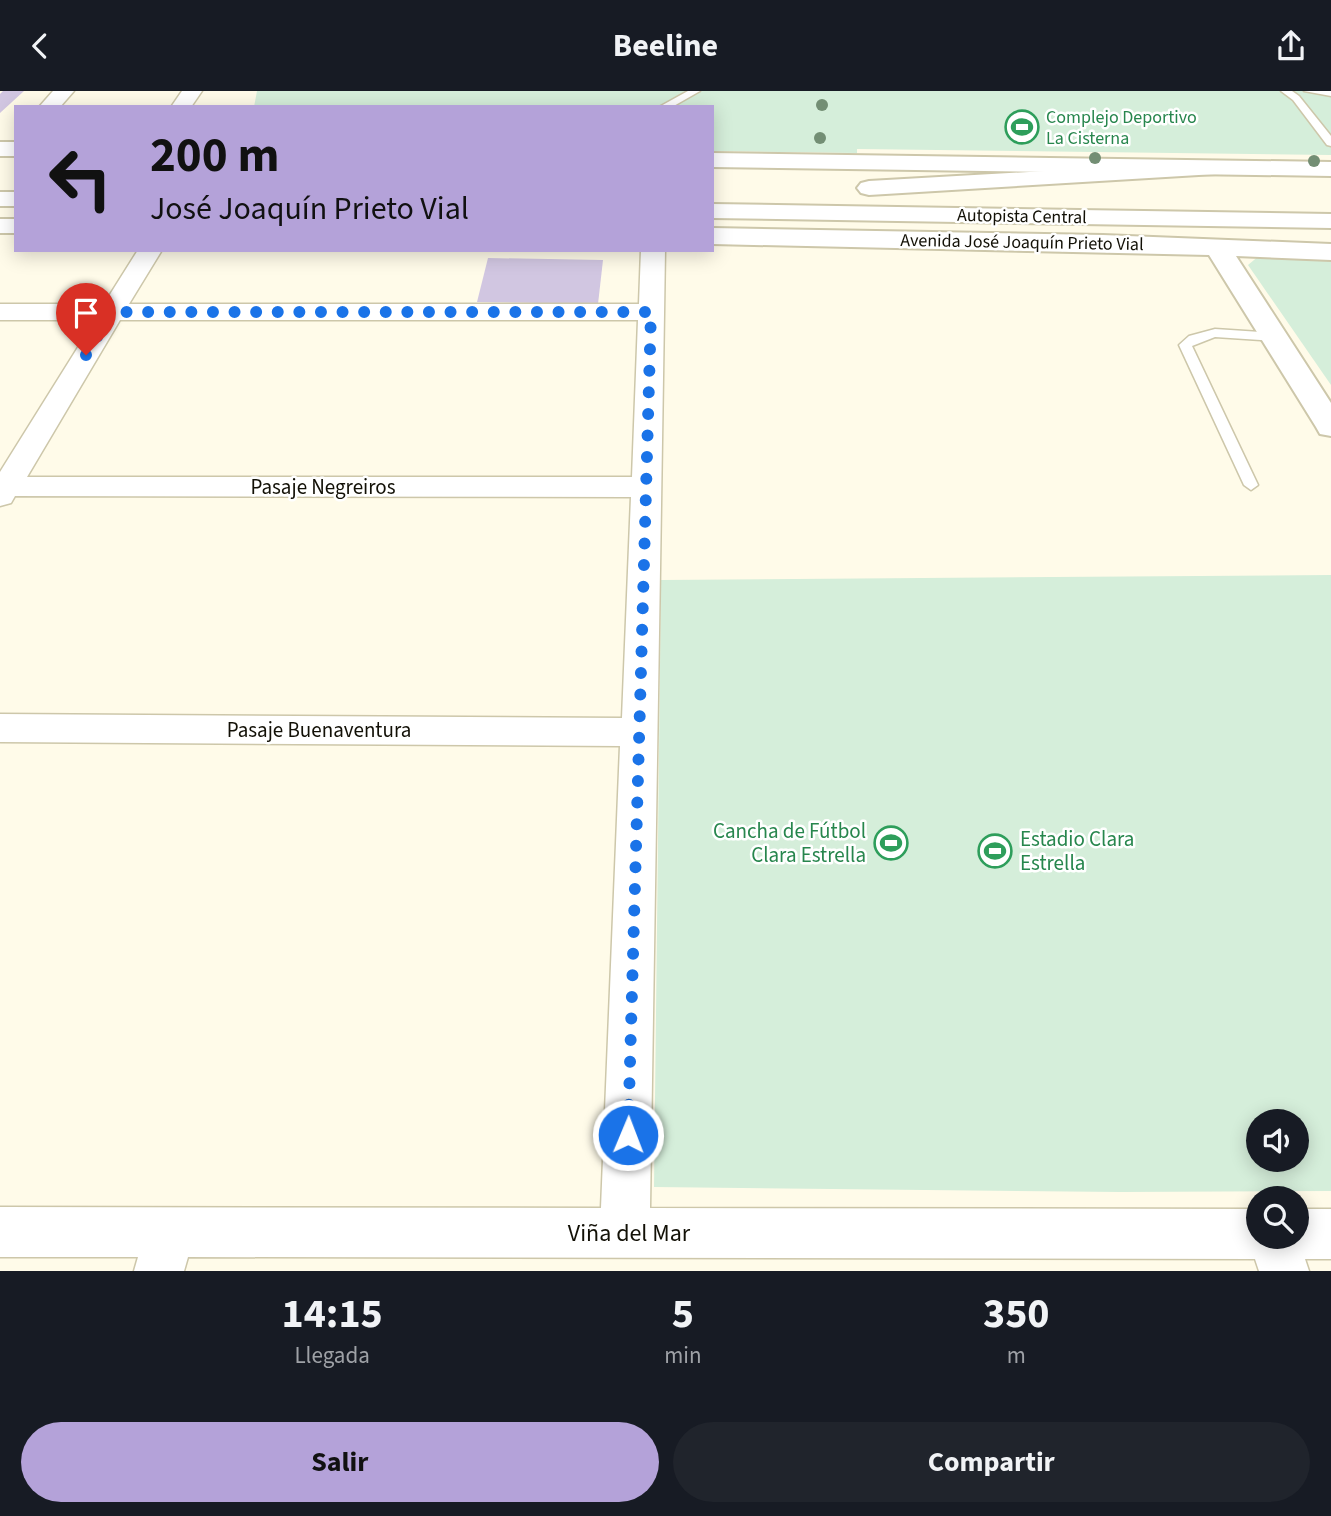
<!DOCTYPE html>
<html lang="es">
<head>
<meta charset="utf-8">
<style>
  body { margin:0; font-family:"Source Sans 3",sans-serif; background:#20242c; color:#f1f3f6; height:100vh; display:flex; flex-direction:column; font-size:26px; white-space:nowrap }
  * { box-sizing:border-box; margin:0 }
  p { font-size:23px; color:#9ea1a6 }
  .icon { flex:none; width:38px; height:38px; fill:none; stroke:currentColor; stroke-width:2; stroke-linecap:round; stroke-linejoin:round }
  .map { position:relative; height:1180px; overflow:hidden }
  .panel { display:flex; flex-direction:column; background:#171b24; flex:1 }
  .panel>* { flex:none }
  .banner { position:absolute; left:14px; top:14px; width:700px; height:147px; border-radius:0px; box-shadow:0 4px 18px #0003; background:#b4a2d9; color:#111; overflow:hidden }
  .fabs { position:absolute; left:1246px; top:1018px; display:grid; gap:14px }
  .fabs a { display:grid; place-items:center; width:63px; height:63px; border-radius:50%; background:#171b24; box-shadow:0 4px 18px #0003; font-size:35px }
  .pin { position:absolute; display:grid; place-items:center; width:60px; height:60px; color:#fff; margin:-72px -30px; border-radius:50% 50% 50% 0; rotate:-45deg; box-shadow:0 0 7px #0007 }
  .pin .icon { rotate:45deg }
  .me { position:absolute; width:77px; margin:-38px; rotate:1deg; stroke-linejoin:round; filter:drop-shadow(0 0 5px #0008) }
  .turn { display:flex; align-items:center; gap:24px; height:147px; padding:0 21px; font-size:32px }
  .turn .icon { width:91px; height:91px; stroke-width:2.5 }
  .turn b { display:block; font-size:49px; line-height:60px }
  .eta { display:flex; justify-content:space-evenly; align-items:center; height:119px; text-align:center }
  .eta b { font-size:42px; font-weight:700; line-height:49px }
  .action { display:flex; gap:14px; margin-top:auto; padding:14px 21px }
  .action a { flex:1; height:80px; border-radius:42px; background:#b4a2d9; color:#111; font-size:28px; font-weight:700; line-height:80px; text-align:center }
  .action a+a { background:#20242c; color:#f1f3f6 }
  header { display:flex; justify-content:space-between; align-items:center; height:91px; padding:0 21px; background:#171b24; font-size:32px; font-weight:700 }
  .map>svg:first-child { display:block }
</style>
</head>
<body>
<header><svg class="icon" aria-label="back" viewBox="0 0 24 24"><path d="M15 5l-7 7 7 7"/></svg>Beeline<svg class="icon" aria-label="share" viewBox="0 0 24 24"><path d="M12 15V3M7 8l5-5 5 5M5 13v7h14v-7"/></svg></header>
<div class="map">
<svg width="1331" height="1180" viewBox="0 0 1331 1180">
  <rect width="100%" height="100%" fill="#fffbe9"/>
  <!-- green -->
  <g fill="#d5eeda" fill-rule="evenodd">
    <path d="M257 0H1331V64L857 58V62L712 60V16H254Z"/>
    <path d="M1260 164 1331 165V294L1248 174Z"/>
    <path d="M1331 484V1100L1121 1101 654 1096 661 489ZM1258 1031H1297V1069H1258Z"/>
  </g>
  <!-- building -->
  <g fill="#d1c6e1">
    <path d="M3 0H24L0 22V3Z"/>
    <path d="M488 167 603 169 598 213 477 211Z"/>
  </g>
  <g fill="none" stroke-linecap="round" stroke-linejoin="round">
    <defs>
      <g id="lane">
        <path d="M688 0H700L672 16H659Z"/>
        <path d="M1281 0H1292L1299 5 1331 45V55L1327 54 1293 9Z"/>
        <path d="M1304 0H1331V5Z"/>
        <path d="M1215 238 1274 242 1280 246 1274 250 1215 246 1192 255 1258 394 1251 399 1244 394 1179 254 1189 245Z"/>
      </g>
      <g id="street">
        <path d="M53 0H74L60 16H39Z"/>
        <path d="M182 0H202L191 16H171Z"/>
        <path d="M138 159H162L129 213H639L641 159H665L650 1117 1258 1118V1146H1297V1118H1331V1168H1305L1309 1180H1259L1255 1168 188 1166 184 1180H134L138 1166H0V1116L601 1117 620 655 0 651V623L622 627 631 406 15 405 11 412 0 415V381L95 229H0V213H104ZM120 229H638L632 386H27Z"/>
      </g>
      <g id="secondary">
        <rect x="0" y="51" width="16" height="14"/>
        <path d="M712 62 1331 71V85L712 76Z"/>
        <rect x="0" y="128" width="16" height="14"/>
        <path d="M712 137 1103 144 1331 153V169L1236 165 1331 312V345L1320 343 1316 336 1209 164 712 153Z"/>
      </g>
      <g id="highway">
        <path d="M1224 70 1232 72 1236 77 1232 82 869 104 861 102 857 97 861 92 869 90Z"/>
        <rect x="0" y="101" width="16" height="14"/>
        <path d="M712 113 1331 123V137L712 127Z"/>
      </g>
    </defs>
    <!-- lane casing -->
    <use href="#lane" stroke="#cdc7aa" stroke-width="3"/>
    <!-- street casing -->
    <use href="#street" stroke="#cdc7aa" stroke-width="3"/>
    <!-- secondary casing -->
    <use href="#secondary" stroke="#cdc7aa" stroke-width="4"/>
    <!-- highway casing -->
    <use href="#highway" stroke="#cdc7aa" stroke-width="4"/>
    <!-- lane -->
    <use href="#lane" fill="#fff" fill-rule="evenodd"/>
    <!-- street -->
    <use href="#street" fill="#fff" fill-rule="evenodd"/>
    <!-- secondary -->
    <use href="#secondary" fill="#fff" fill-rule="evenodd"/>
    <!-- highway -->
    <use href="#highway" fill="#fff" fill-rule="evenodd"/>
  </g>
  <!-- trees -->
  <g fill="#738e74">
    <circle cx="822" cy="14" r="6"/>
    <circle cx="820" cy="47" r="6"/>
    <circle cx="1095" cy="67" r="6"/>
    <circle cx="1314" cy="70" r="6"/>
  </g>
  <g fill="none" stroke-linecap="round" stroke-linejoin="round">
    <!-- route -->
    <path stroke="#1a73e8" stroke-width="12" stroke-dasharray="0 21.6" d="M86 264 112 221H651L628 1044"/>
  </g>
  <!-- icons -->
  <defs>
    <symbol id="stadium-ring" viewBox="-11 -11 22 22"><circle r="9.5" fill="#fff" stroke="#2e9e5b" stroke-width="1.5"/><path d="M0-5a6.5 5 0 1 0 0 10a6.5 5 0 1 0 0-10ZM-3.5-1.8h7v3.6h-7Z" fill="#2e9e5b"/></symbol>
  </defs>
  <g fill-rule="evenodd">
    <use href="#stadium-ring" x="1003" y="17" width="38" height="38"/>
    <use href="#stadium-ring" x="872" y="733" width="38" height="38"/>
    <use href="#stadium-ring" x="976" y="741" width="38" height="38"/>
  </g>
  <g text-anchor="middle" stroke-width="5" stroke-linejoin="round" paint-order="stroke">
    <!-- far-leisure labels -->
    <g font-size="18" fill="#27864d" stroke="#fff" text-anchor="start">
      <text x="1046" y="32">Complejo Deportivo<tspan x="1046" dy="21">La Cisterna</tspan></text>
    </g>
    <!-- far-street labels -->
    <g font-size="18" fill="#121006" stroke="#fff">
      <text transform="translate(1022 125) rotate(1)" y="6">Autopista Central</text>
      <text transform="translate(1022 151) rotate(1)" y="6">Avenida José Joaquín Prieto Vial</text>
    </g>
    <!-- street labels -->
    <g font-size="21" fill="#121006" stroke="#fff">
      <text x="323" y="403">Pasaje Negreiros</text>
      <text x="319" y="646">Pasaje Buenaventura</text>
    </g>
    <!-- leisure labels -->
    <g font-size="21" fill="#27864d" stroke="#fff" text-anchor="end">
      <text x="866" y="747">Cancha de Fútbol<tspan x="866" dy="24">Clara Estrella</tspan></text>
      <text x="1020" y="755" text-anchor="start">Estadio Clara<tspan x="1020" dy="24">Estrella</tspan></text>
    </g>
    <!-- near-street labels -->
    <g font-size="24" fill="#121006" stroke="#fff">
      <text x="629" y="1150">Viña del Mar</text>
    </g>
  </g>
</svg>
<div class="fabs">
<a><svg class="icon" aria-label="sound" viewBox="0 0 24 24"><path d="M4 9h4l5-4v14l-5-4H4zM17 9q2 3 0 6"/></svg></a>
<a><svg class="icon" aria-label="search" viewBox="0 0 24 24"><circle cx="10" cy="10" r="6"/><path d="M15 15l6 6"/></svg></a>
</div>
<div class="pin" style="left:86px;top:264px;background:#d93025"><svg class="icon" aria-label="arrive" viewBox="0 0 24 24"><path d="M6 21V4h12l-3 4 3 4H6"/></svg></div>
<svg class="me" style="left:628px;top:1044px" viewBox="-20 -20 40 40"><circle r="17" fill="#1a73e8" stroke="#fff" stroke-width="3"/><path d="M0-11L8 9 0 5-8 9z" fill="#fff"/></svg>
<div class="banner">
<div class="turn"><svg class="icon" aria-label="left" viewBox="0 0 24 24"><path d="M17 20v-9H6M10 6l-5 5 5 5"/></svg><div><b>200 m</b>José Joaquín Prieto Vial</div></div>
</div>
</div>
<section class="panel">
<div class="eta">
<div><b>14:15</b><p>Llegada</p></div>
<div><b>5</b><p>min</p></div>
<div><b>350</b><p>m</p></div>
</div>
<div class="action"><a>Salir</a><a>Compartir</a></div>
</section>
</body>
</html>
